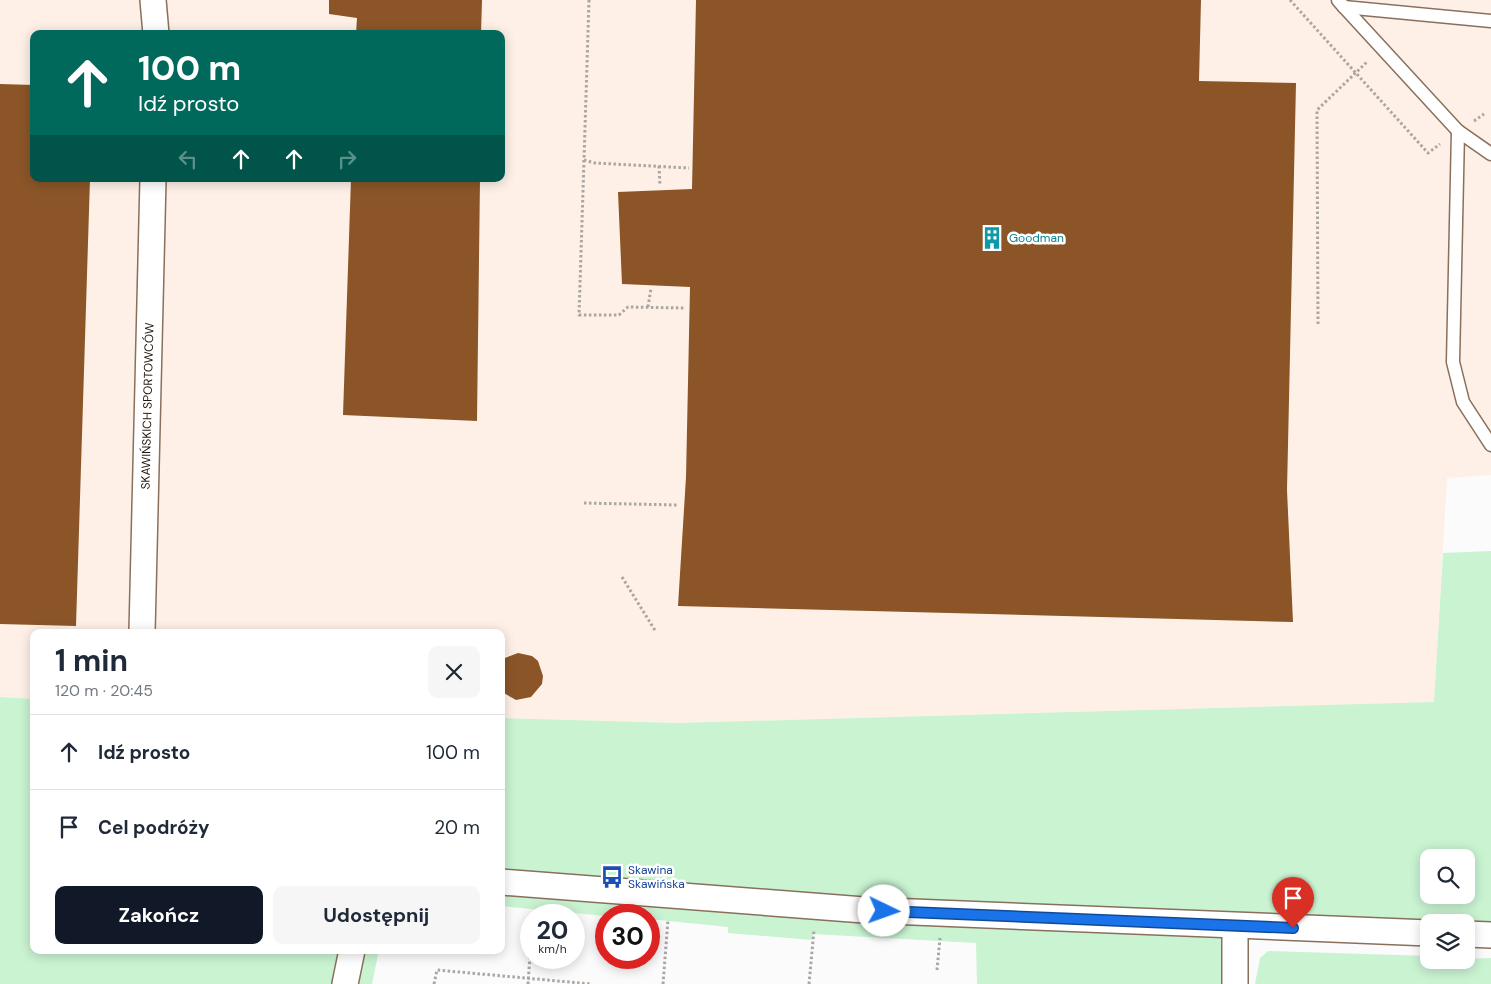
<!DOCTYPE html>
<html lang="pl">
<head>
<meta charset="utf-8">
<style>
  body { margin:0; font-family:"DM Sans",sans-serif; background:#f6f6f7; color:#1f2937; height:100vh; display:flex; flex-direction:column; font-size:19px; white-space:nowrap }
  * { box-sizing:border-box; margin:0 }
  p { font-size:16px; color:#747a83 }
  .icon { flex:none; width:28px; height:28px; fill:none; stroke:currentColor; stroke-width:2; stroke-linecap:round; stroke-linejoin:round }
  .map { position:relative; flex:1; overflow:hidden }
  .sheet { position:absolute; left:30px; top:629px; width:475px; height:325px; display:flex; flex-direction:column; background:#fff; border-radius:10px; box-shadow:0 2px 12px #0003 }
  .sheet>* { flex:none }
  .hud { position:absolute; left:30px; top:30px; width:475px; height:152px; border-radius:10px; box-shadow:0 2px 12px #0003; background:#00695c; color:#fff; overflow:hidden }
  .buttons { position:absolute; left:1420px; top:849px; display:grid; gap:10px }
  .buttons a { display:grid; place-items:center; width:55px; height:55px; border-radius:10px; background:#fff; box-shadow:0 2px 12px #0003; font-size:25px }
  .speed { position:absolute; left:520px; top:904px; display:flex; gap:10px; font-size:25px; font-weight:700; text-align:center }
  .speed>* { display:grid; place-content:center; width:65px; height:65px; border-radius:50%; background:#fff; box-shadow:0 2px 12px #0003; line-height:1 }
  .speed small { font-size:12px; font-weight:400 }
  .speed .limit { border:8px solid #d22; background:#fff; color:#111 }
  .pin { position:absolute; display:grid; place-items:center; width:42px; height:42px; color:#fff; margin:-51px -21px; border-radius:50% 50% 50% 0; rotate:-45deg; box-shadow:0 0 5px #0007 }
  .pin .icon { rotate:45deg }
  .me { position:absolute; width:55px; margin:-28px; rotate:93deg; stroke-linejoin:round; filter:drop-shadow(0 0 4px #0008) }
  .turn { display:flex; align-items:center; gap:18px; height:105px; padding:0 25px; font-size:22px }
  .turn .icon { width:65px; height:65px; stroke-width:2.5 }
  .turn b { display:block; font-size:35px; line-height:42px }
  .lanes { display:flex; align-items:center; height:48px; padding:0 25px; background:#0003; justify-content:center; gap:25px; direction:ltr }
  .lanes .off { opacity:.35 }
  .round { display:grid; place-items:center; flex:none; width:52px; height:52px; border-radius:10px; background:#f6f6f7 }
  .overview { display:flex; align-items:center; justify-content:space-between; height:85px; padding:0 25px }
  h1 { font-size:30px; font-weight:700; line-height:38px }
  .cta { display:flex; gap:10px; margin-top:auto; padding:10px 25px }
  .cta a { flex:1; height:58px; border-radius:10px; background:#111827; color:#fff; font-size:20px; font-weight:700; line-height:58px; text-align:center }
  .cta a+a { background:#f6f6f7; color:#1f2937 }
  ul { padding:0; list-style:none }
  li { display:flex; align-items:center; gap:15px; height:75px; padding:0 25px; border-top:1px solid #e0e1e3 }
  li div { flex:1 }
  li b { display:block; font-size:19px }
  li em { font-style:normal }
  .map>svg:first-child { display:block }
</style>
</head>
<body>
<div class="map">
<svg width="1491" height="984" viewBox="0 0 1491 984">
  <rect width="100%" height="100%" fill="#fbfbfb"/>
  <!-- built -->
  <path fill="#fef0e6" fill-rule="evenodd" d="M0 0H1491V475L1447 478 1434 702 678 723 501 718V632H34V699L0 697ZM34 34H501V179H34Z"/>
  <!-- green -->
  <g fill="#c9f3d1" fill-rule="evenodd">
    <path d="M1491 551V933L1466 922 1302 919 1234 940 1224 984H977L976 943 813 934 812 940 728 933V927L649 919V915L606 916 501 906V718L678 723 1434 702 1443 553ZM1429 858H1466V895H1429Z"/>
    <path d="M0 697 34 699V950H379L372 984H0Z"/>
    <path d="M1268 951 1429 956V960L1491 958V984H1255L1260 958Z"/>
  </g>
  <!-- building -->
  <g fill="#8b5528">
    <path d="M329 0H482L481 34H356L357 18 329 14Z"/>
    <path d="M696 0H1201L1199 81 1296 83 1287 490 1293 622 678 606 686 477 690 287 622 284 618 192 692 189Z"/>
    <path d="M0 84 34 85V179H90L76 626 0 624Z"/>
    <path d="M351 179H480L477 421 343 415Z"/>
    <path d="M501 651 505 658 518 653 532 656 538 661 543 676 542 684 531 697 516 700 502 692Z"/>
  </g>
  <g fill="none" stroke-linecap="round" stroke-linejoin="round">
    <defs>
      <g id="service">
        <path d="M1338 0 1344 7 1491 21"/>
        <path d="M1344 7 1458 131 1491 154"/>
        <path d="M1458 131 1453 362 1463 402 1491 445"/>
      </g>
      <g id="minor">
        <path d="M153 0 156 34"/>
        <path id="s1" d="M142 632 153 179"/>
        <path d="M501 882 864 910 1429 933"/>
        <path d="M1466 934 1491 935"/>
        <path d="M345 984 352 950"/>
        <path d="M1235 984V926"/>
      </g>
    </defs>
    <!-- service casing -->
    <use href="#service" stroke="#89705d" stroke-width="15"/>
    <!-- minor casing -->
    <use href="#minor" stroke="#89705d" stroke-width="28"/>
    <!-- path -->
    <g stroke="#aaa6a3" stroke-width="3" stroke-dasharray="2.5 2.5" stroke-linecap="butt">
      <path d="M589 0 584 160 595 163 689 168"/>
      <path d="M1290 0 1428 153 1440 144"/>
      <path d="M1474 121 1484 114"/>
      <path d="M584 160 579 315H619L628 307 684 308"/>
      <path d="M659 166 660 186"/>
      <path d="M648 307 651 288"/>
      <path d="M1318 324 1317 110 1368 61"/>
      <path d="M584 503 677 505"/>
      <path d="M622 577 656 632"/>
      <path d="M937 970 940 938"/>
      <path d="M434 984 437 970 591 984"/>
      <path d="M528 984 531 941"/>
      <path d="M663 984 668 920"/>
      <path d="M809 984 814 930"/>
    </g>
    <!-- service -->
    <use href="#service" stroke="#fff" stroke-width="12"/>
    <!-- minor -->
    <use href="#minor" stroke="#fff" stroke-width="25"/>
  </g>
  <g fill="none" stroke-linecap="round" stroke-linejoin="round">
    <defs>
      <path id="route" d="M884 911 1293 928"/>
    </defs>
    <!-- route casing -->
    <use href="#route" stroke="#114b97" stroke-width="12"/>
    <!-- route -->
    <use href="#route" stroke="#1a73e8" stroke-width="9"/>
  </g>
  <!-- icons -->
  <defs>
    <symbol id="building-bare" viewBox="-9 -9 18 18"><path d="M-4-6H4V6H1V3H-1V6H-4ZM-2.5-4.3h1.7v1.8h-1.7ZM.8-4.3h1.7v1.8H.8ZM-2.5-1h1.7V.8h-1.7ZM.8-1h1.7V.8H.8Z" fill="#0f9aa8" stroke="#fff" stroke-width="2.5" paint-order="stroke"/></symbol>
    <symbol id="bus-bare" viewBox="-9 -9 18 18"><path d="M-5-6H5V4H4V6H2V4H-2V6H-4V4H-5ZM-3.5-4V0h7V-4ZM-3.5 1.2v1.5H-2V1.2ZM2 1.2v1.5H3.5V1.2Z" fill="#1a4fb4" stroke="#fff" stroke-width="2.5" paint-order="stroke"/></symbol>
  </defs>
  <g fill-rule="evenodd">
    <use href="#building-bare" x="976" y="222" width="32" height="32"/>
    <use href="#bus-bare" x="596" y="861" width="32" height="32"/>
  </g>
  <g text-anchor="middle" stroke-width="5" stroke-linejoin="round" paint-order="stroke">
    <!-- culture labels -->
    <g font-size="12" fill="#0d838f" stroke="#fff" text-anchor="start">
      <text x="1009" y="242">Goodman</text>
    </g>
    <!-- street labels -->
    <g font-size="12" fill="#211710" stroke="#fff">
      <text dy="4" stroke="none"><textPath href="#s1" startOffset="226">SKAWIŃSKICH SPORTOWCÓW</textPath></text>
    </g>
    <!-- transit labels -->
    <g font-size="12" fill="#164399" stroke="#fff" text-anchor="start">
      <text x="628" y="874">Skawina<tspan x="628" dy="14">Skawińska</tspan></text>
    </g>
  </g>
</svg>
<div class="buttons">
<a><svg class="icon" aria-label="search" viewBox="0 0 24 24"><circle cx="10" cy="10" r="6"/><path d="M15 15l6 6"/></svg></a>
<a><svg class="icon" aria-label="layers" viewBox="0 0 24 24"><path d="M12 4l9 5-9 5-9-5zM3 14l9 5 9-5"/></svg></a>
</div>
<div class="speed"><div>20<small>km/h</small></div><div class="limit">30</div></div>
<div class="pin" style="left:1293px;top:928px;background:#d93025"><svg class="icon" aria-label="arrive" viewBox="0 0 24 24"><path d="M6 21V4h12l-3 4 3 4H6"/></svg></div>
<svg class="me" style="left:884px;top:911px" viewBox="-20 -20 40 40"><circle r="19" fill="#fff"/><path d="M0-13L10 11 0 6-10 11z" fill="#1a73e8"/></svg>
<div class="hud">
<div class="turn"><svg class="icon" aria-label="ahead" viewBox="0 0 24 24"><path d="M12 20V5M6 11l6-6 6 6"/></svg><div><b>100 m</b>Idź prosto</div></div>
<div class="lanes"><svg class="icon off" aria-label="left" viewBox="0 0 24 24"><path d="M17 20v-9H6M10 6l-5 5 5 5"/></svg><svg class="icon" aria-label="ahead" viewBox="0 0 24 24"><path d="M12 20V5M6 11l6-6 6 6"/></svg><svg class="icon" aria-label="ahead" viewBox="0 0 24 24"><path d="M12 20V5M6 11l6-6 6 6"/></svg><svg class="icon off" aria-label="right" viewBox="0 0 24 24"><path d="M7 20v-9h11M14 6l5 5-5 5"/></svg></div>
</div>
<section class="sheet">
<div class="overview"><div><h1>1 min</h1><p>120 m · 20:45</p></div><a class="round"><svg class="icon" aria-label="close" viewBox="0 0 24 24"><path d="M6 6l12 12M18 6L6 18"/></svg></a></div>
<ul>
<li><svg class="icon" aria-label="ahead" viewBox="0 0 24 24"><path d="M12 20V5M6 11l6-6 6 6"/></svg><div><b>Idź prosto</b></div><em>100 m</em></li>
<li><svg class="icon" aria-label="arrive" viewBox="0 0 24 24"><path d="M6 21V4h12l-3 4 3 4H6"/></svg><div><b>Cel podróży</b></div><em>20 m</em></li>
</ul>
<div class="cta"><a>Zakończ</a><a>Udostępnij</a></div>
</section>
</div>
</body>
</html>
